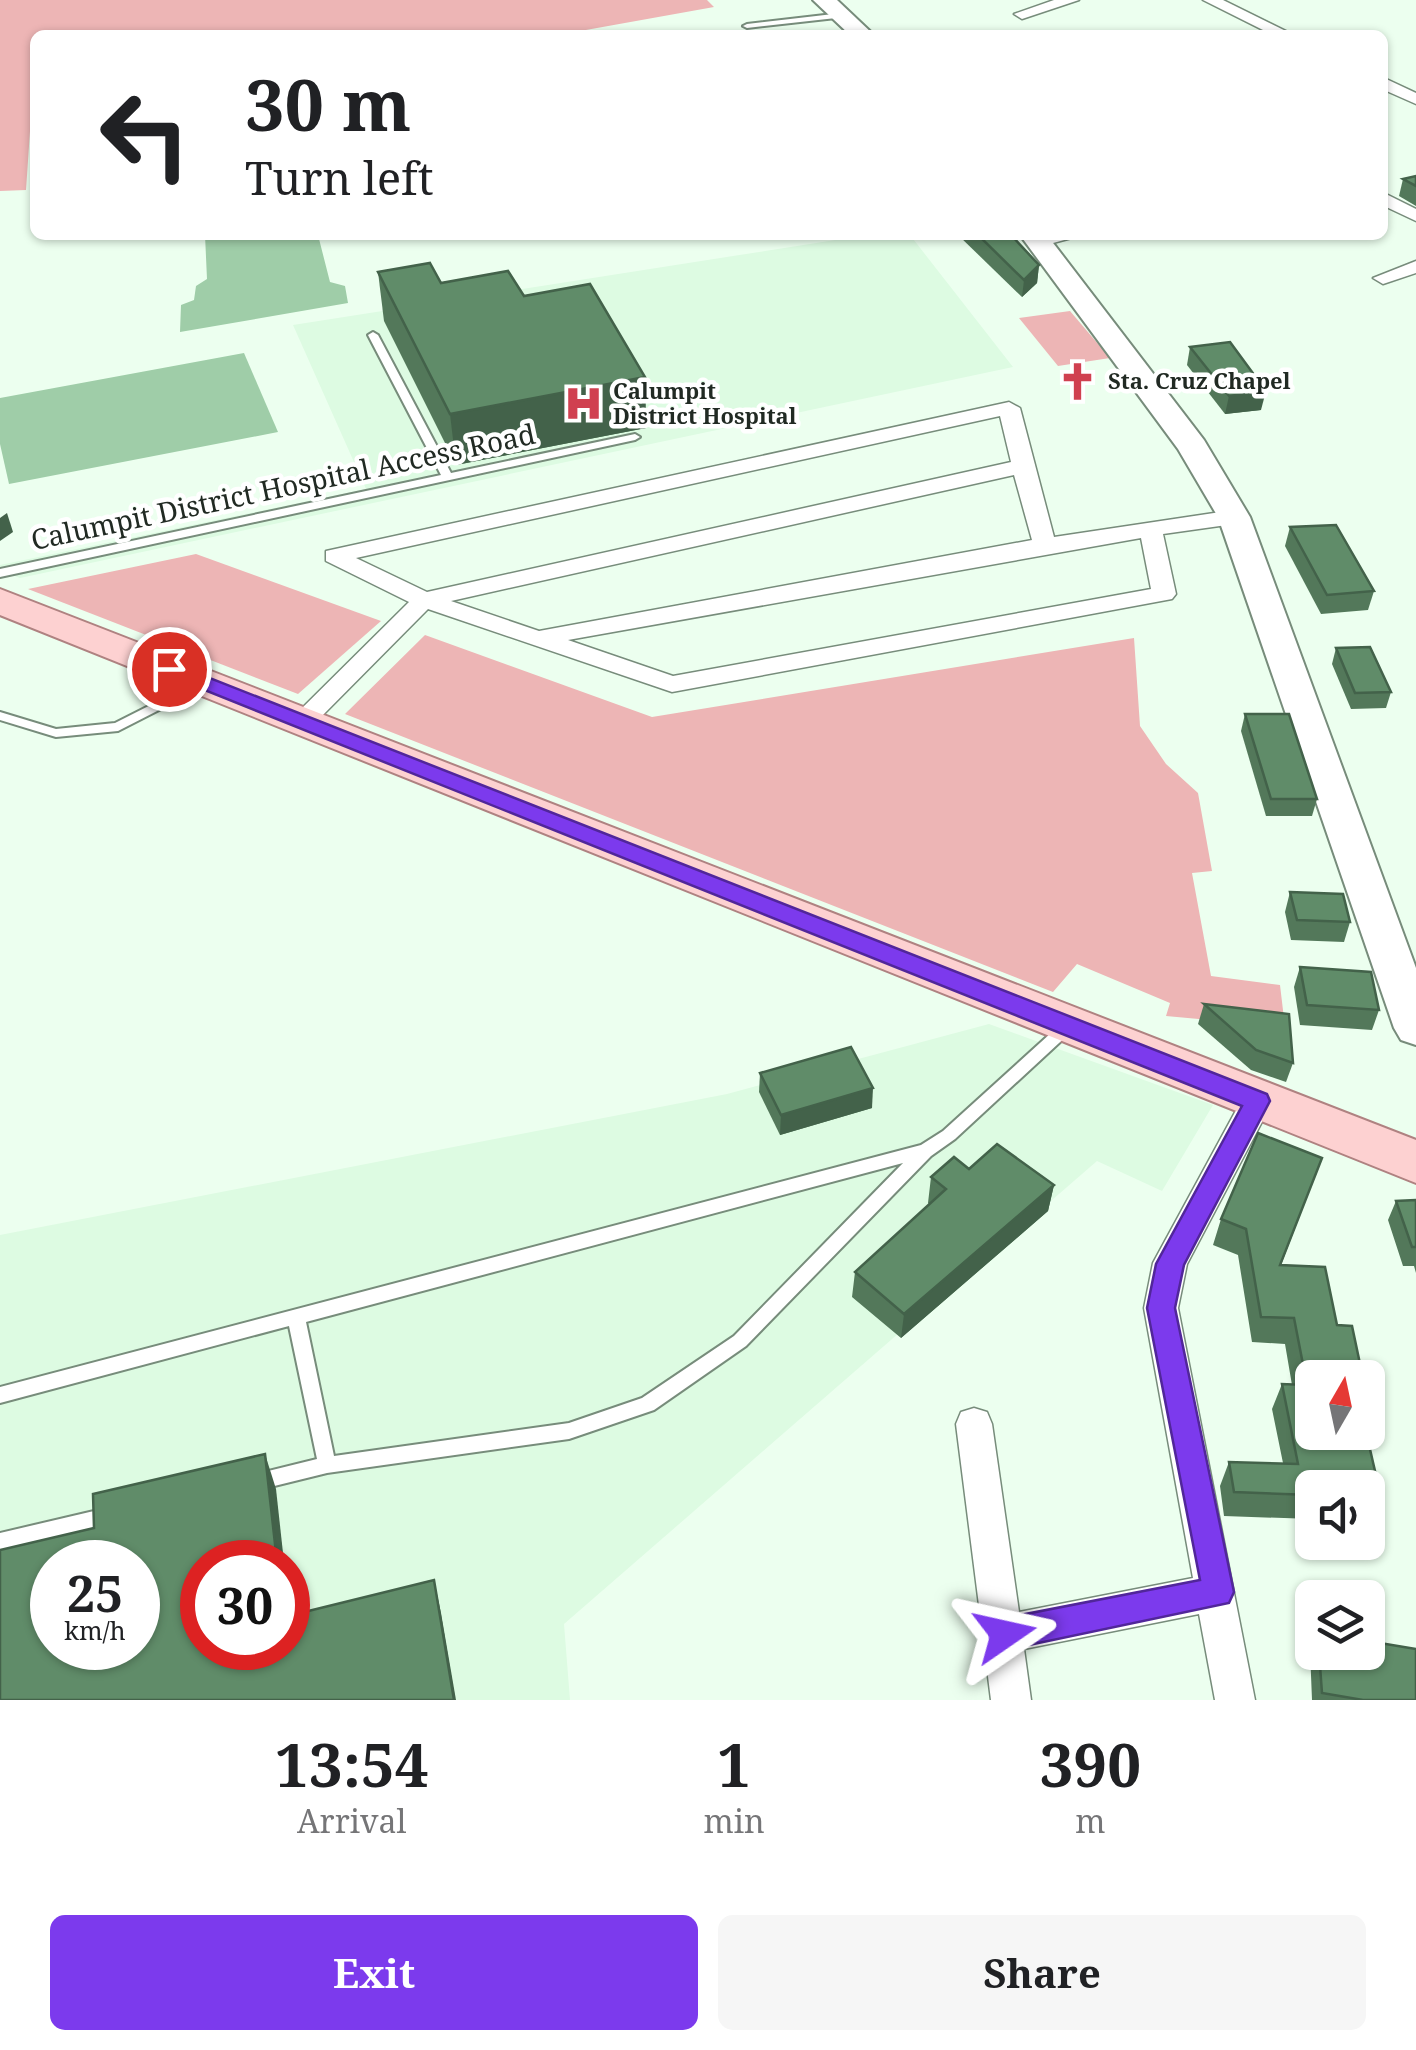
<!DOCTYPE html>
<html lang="en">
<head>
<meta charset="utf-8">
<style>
  body { margin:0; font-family:"Noto Serif",serif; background:#f6f6f6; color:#202124; height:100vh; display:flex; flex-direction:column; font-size:38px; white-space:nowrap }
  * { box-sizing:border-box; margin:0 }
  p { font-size:32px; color:#757577 }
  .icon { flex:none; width:55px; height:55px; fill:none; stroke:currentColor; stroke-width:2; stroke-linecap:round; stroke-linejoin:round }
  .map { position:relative; height:1700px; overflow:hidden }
  .drawer { display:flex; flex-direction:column; background:#fff; flex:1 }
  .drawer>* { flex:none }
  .banner { position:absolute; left:30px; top:30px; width:1358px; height:210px; border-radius:15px; box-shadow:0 2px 8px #0004; background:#fff; color:#202124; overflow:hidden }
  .needle { width:65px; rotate:9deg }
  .tools { position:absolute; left:1295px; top:1360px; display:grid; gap:20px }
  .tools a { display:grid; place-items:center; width:90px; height:90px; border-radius:15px; background:#fff; box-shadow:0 2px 8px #0004; font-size:50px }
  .speed { position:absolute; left:30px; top:1540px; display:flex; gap:20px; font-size:50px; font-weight:700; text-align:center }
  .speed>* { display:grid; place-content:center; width:130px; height:130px; border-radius:50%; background:#fff; box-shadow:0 2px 8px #0004; line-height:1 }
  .speed small { font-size:25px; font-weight:400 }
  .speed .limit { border:15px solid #d22; background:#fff; color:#111 }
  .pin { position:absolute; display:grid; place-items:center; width:85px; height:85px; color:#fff; margin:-42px; border:5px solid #fff; border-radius:50%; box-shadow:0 2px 10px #0007 }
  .me { position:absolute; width:110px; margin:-55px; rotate:79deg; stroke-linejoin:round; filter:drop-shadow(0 0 8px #0008) }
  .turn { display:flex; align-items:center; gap:35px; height:210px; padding:0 50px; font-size:45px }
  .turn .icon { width:130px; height:130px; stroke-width:2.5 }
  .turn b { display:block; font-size:70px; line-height:85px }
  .eta { display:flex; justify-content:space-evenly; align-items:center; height:170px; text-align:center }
  .eta b { font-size:60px; font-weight:700; line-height:70px }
  .primary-button { display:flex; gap:20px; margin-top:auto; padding:20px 50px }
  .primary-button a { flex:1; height:115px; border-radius:15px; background:#7c3aed; color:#fff; font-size:40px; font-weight:700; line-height:115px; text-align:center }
  .primary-button a+a { background:#f6f6f6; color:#202124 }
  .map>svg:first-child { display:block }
</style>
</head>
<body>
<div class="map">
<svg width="1416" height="1700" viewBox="0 0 1416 1700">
  <rect width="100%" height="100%" fill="#ecffef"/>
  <!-- built -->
  <g fill="#ddfbe2" fill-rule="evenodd">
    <path d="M867 235H910L1013 367 20 578 0 570V565L366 489 293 325Z"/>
    <path d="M989 1024 1213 1105 1162 1191 1097 1161 564 1624 570 1700H0V1235L727 1094ZM52 1562H138V1648H52ZM202 1562H288V1648H202Z"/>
  </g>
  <!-- green -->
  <g fill="#edb5b5">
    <path d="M0 0H707L714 7 558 35H35V129L30 131 26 190 0 191Z"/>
    <path d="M1070 311 1110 358 1058 366 1019 318Z"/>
    <path d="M196 554 381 621 298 694 28 589Z"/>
    <path d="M425 635 652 717 1134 638 1140 726 1166 764 1198 793 1212 871 1192 873 1211 976 1280 985 1285 1027 1166 1016 1170 1003 1077 964 1053 992 345 714Z"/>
  </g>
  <!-- water -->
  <g fill="#9fcda8">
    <path d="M205 235H318L330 282 345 286 348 303 180 332 181 305 194 300 196 286 207 279Z"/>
    <path d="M244 353 278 432 9 484 0 444V398Z"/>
  </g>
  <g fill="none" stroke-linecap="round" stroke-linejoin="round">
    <defs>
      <g id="lane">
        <path d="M842 13 846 15 845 17 747 28 743 26 747 24Z"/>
        <path d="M373 332 378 335 451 473 635 434 640 437 635 440 0 577V569L441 475 368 335Z"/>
        <path d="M202 679 206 680 208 683 206 686 118 731 56 737 0 720V712L56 729 115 723Z"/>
        <path d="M1067 1021 1072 1023 1075 1027 1072 1031 955 1139 931 1156 746 1346 654 1410 569 1439 327 1473 254 1491 248 1488 245 1482 248 1476 317 1459 289 1326 0 1403V1387L921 1145 943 1131 1062 1023ZM903 1163 734 1336 642 1398 569 1423 334 1456 306 1322Z"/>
        <path d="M111 1507 118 1510 120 1516 118 1522 0 1551V1533Z"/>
      </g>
      <g id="street">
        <path d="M1054 0H1079L1022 19 1014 14Z"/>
        <path d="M1203 0H1223L1294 35H1273Z"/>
        <path d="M1382 77 1416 93V104L1382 89Z"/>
        <path d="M1382 192 1416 209V221L1382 205Z"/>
        <path d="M1083 235 1038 247 1029 241 1041 235Z"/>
        <path d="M1416 261V273L1383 284 1373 278Z"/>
        <path d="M1009 402 1020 408 1054 537 1234 510 1245 517 1234 524 1163 534 1176 594 1172 599 672 692 428 609 310 728H292L288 722 409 602 326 561V551ZM1000 416 1011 462 427 592 356 558ZM1014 475 1032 540 539 631 451 601ZM1141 538 1151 589 673 676 568 640Z"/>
        <path d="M1257 1089 1268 1092 1273 1101 1187 1264 1178 1308 1255 1700H1215L1199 1614 1024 1649 1031 1700H991L956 1424 961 1412 974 1408 987 1412 992 1424 1019 1612 1193 1578 1144 1308 1153 1263 1246 1092Z"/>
      </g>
      <g id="secondary">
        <path d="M813 0H837L874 35H850Z"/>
        <path d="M1020 235H1047L1204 440 1250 517 1416 968V1045L1401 1040 1394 1028 1218 517 1178 449Z"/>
      </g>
      <path id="primary" d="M0 589 1416 1140V1183L0 615Z"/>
    </defs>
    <!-- lane casing -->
    <use href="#lane" stroke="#778c7b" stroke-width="4"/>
    <!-- street casing -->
    <use href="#street" stroke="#778c7b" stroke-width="3"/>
    <!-- secondary casing -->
    <use href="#secondary" stroke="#778c7b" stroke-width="4"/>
    <!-- primary casing -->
    <use href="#primary" stroke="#af8281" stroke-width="4"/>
    <!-- lane -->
    <use href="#lane" fill="#fff" fill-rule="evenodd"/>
    <!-- street -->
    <use href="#street" fill="#fff" fill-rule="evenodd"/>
    <!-- secondary -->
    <use href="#secondary" fill="#fff" fill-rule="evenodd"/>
    <!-- primary -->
    <use href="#primary" fill="#fdd1d1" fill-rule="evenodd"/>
  </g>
  <!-- wall -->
  <g fill="#53785a">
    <path d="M1416 176V206L1399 196 1403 179Z"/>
    <path d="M958 235H1011L1039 265 1037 283 1022 297Z"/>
    <path d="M378 272 524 296 645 377 646 428 456 465 384 321Z"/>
    <path d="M1190 347 1261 410 1225 414 1187 365Z"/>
    <path d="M1290 527 1374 591 1368 610 1321 614 1285 546Z"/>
    <path d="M1336 648 1391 692 1386 708 1351 709 1332 664Z"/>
    <path d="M1245 714 1317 799 1312 816H1266L1241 731Z"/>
    <path d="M1290 892 1350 922 1344 942 1291 940 1285 912Z"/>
    <path d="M1300 967 1379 1010 1372 1030 1300 1025 1294 987Z"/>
    <path d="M1204 1004 1293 1063 1286 1082 1251 1070 1198 1024Z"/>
    <path d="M760 1073 872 1108 780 1135 759 1092Z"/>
    <path d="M1322 1158 1281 1265 1312 1378 1381 1497 1369 1521H1368V1488H1312V1519L1224 1516 1220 1486 1229 1462 1283 1463 1272 1409 1282 1384 1292 1385 1285 1344 1252 1342 1238 1255 1213 1245 1221 1219Z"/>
    <path d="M969 1169 1054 1185 1048 1211 901 1338 852 1297 855 1272 929 1204 928 1203 931 1177Z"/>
    <path d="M1416 1200V1273L1414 1266H1403L1388 1220 1396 1201Z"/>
    <path d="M1312 1644V1652H1368L1416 1700H1312L1310 1650Z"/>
  </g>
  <!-- shaded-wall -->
  <g fill="#43624a">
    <path d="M1039 265 1037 283 1022 297 1024 280Z"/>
    <path d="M645 377 646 428 456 465 450 414Z"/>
    <path d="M1266 391 1261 410 1225 414 1229 396Z"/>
    <path d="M7 513 13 532 0 541V518Z"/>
    <path d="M873 1088 872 1108 780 1135 781 1115Z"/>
    <path d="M1054 1185 1048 1211 901 1338 904 1314Z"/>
    <path d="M265 1454 276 1489 284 1562H277Z"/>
    <path d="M434 1580 441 1613 456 1700H454Z"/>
  </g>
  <!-- building -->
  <g fill="#608c69" stroke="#43624a" stroke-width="2.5" fill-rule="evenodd">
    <path d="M1416 176V186L1403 179Z"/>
    <path d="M978 235H1011L1039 265 1024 280Z"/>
    <path d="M430 263 441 283 508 271 524 296 590 284 645 377 450 414 378 272Z"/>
    <path d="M1230 342 1266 391 1229 396 1190 347Z"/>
    <path d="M1336 525 1374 591 1327 595 1290 527Z"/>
    <path d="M1370 647 1391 692 1355 693 1336 648Z"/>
    <path d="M1245 714H1289L1317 799H1271Z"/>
    <path d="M1290 892 1343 894 1350 922 1297 920Z"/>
    <path d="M1300 967 1371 972 1379 1010 1307 1005Z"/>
    <path d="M1204 1004 1289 1014 1293 1063 1256 1050Z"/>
    <path d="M851 1047 873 1088 781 1115 760 1073Z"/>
    <path d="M1258 1133 1322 1158 1280 1265 1325 1267 1337 1325 1352 1326 1363 1378H1312V1432H1366L1381 1497H1368V1488H1312V1495L1234 1492 1229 1462 1298 1464 1282 1384 1307 1385 1294 1318 1261 1317 1246 1229 1221 1219Z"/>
    <path d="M997 1144 1054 1185 904 1314 855 1272 946 1189 931 1177 954 1157 969 1169Z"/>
    <path d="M1416 1200V1247H1412L1396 1201Z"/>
    <path d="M265 1454 277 1562H202V1648H288V1616L434 1580 454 1700H0V1550L94 1528 93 1494ZM52 1562H138V1648H52Z"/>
    <path d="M1368 1641 1416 1649V1700H1363L1322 1693 1319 1652H1368Z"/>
  </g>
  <!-- route -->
  <path fill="#7c3aed" stroke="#51269a" stroke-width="2.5" d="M169 662 1267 1094 1270 1101 1184 1265 1175 1308 1234 1592 1229 1603 1005 1650 994 1645 989 1634 994 1623 1005 1618 1200 1580 1147 1308 1156 1264 1242 1106 162 673V664Z"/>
  <!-- icons -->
  <defs>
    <symbol id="church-bare" viewBox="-9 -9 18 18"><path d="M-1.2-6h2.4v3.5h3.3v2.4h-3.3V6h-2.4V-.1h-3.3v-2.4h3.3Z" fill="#d04050" stroke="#fff" stroke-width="2.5" paint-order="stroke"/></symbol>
    <symbol id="hospital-bare" viewBox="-9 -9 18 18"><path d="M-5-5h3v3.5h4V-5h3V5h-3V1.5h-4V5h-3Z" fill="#d04050" stroke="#fff" stroke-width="2.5" paint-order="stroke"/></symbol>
  </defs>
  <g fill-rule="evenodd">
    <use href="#church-bare" x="1050" y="354" width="55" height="55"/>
    <use href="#hospital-bare" x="556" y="376" width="55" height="55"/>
  </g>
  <g text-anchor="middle" stroke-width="9" stroke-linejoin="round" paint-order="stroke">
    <!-- far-poi labels -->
    <g font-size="22" font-weight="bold" fill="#212a23" stroke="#fff" text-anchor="start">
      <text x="1108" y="389">Sta. Cruz Chapel</text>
      <text x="613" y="399">Calumpit<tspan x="613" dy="25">District Hospital</tspan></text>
    </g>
    <!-- street labels -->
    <g font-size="28" fill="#212a23" stroke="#fff">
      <text transform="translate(283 487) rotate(-12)" y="10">Calumpit District Hospital Access Road</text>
    </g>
  </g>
</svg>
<div class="tools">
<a><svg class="needle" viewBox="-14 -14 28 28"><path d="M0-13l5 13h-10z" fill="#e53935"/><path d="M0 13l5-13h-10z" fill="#757577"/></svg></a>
<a><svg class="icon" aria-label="sound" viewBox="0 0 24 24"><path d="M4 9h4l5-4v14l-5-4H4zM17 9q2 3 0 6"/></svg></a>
<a><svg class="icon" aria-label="layers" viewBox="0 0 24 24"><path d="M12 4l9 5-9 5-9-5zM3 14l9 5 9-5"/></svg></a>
</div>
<div class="speed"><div>25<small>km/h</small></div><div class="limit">30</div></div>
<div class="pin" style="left:169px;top:669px;background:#d93025"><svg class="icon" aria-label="arrive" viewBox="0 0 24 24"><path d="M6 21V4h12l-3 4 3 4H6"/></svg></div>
<svg class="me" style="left:1005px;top:1634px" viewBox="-20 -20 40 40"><path d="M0-17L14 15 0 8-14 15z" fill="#7c3aed" stroke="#fff" stroke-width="4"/></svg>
<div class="banner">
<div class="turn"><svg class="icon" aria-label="left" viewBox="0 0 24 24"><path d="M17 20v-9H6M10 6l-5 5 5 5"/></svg><div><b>30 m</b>Turn left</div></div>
</div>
</div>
<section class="drawer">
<div class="eta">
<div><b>13:54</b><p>Arrival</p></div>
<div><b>1</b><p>min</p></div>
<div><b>390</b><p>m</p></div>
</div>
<div class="primary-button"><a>Exit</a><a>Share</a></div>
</section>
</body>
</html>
